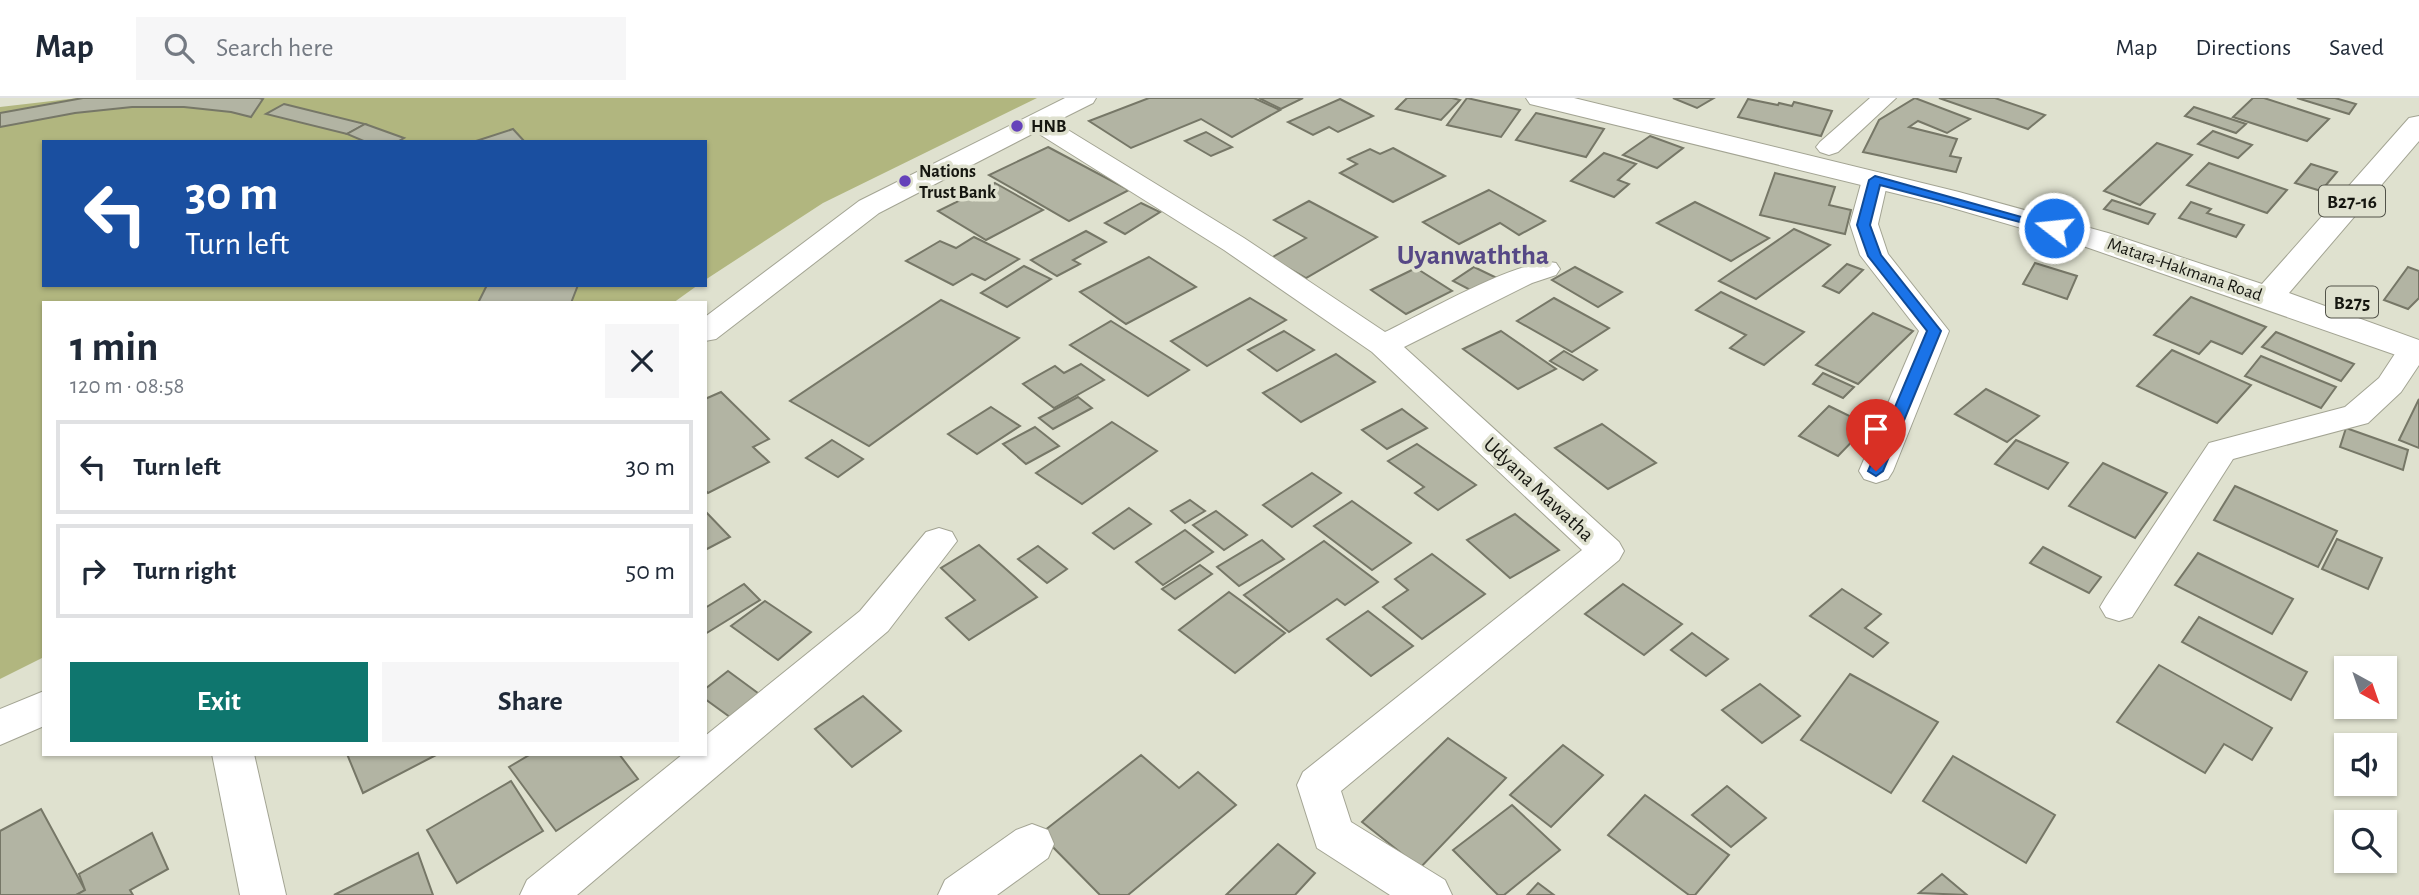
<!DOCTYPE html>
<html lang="en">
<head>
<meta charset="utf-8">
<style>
  body { margin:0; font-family:"Alegreya Sans",sans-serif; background:#f6f6f7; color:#1f2937; height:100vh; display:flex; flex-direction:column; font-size:26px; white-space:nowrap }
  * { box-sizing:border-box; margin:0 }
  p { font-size:23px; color:#747a83 }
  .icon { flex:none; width:38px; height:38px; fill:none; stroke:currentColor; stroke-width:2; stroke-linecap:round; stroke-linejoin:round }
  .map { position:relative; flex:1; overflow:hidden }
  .sheet { position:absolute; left:42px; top:203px; width:665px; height:455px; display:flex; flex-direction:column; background:#fff; border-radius:0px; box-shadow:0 2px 5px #0004 }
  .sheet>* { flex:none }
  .hud { position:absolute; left:42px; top:42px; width:665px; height:147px; border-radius:0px; box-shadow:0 2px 5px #0004; background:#1a4fa0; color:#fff; overflow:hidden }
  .needle { width:46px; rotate:140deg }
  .controls { position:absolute; left:2334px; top:558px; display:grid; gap:14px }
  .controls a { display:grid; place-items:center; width:63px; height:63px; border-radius:0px; background:#fff; box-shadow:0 2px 5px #0004; font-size:35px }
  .pin { position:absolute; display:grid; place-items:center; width:60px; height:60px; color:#fff; margin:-72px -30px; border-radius:50% 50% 50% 0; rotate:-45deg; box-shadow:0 0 7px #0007 }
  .pin .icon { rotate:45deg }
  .me { position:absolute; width:77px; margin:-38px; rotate:286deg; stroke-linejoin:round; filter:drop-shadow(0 0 5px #0008) }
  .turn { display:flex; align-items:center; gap:24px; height:147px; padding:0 28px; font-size:32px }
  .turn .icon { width:91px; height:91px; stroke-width:2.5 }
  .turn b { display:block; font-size:49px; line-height:60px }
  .round { display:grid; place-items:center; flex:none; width:74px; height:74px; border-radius:0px; background:#f6f6f7 }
  .summary { display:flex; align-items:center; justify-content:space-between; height:119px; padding:0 28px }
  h1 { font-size:42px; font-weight:600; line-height:52px }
  .cta { display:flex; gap:14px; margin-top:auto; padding:14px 28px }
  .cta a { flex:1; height:80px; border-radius:0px; background:#0f766e; color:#fff; font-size:28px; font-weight:600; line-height:80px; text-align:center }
  .cta a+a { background:#f6f6f7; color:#1f2937 }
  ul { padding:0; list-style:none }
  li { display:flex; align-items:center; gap:21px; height:94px; margin:0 14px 10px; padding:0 14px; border:4px solid #e0e1e3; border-radius:0px }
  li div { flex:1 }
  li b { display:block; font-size:26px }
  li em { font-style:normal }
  header { display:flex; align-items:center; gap:42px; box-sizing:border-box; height:98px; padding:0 35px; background:#fff; border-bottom:2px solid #e0e1e3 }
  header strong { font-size:33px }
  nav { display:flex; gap:38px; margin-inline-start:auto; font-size:24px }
  .search { width:490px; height:63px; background:#f6f6f7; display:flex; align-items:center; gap:18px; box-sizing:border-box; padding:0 24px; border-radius:0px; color:#747a83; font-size:26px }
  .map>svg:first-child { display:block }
</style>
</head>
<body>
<header>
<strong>Map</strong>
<div class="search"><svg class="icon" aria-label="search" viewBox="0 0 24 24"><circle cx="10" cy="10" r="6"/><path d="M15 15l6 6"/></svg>Search here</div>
<nav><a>Map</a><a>Directions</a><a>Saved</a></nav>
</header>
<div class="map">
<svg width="2419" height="797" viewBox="0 0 2419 797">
  <rect width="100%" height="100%" fill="#dfe1cf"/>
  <!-- green -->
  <path fill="#b1b67f" d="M78 0H1037L823 105 705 182V44H44V187H698L673 205H44V559L0 581V9Z"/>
  <!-- building -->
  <g fill="#b2b4a3" stroke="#767767" stroke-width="2">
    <path d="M83 0H259L263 1 251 19 231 14 184 9H132L75 15 0 29V15Z"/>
    <path d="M1149 0H1254L1280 12 1232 39 1201 21 1131 50 1089 23Z"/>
    <path d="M1259 0H1303L1281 11Z"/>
    <path d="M1407 0H1452L1460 2 1441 22 1396 11Z"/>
    <path d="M1467 0 1520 12 1501 39 1447 27Z"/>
    <path d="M1673 0H1714L1697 10Z"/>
    <path d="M1915 0 1970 21 1947 35 1918 23 1909 29 1957 41 1950 58 1961 60 1956 74 1863 54 1879 22Z"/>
    <path d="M1939 0H1995L2045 17 2028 31Z"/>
    <path d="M2253 0H2264L2329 21 2307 43 2233 19Z"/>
    <path d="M2297 0H2335L2356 6 2349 16Z"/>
    <path d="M1340 1 1373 18 1338 34 1329 29 1313 37 1288 24Z"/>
    <path d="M1748 1 1778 7 1779 5 1792 8 1794 4 1832 13 1821 38 1738 19Z"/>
    <path d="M284 6 365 26 347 36 266 16Z"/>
    <path d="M2194 9 2246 26 2236 35 2185 18Z"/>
    <path d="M1536 15 1604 31 1586 59 1516 42Z"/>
    <path d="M365 26 404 40 397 44H366L347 36Z"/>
    <path d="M513 31 525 44H473Z"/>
    <path d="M2213 33 2252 47 2238 60 2198 46Z"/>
    <path d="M1206 34 1232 49 1211 58 1185 43Z"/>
    <path d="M1650 38 1683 50 1657 70 1623 57Z"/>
    <path d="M2157 45 2192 57 2140 107 2104 93Z"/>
    <path d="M1048 49 1129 92 1069 123 989 77Z"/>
    <path d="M1393 50 1445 78 1393 104 1340 75 1357 66 1348 61 1370 51 1380 56Z"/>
    <path d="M1604 55 1636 66 1618 82 1629 86 1614 99 1571 83Z"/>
    <path d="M2209 65 2287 92 2267 115 2187 87Z"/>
    <path d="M2311 66 2337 74 2321 93 2295 85Z"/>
    <path d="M1775 75 1835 89 1829 107 1851 112 1845 136 1760 117Z"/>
    <path d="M995 85 1043 112 986 142 938 113Z"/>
    <path d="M1489 92 1545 123 1519 137 1500 125 1459 146 1423 124Z"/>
    <path d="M2112 102 2155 116 2148 126 2104 111Z"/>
    <path d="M1309 103 1377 139 1306 180 1271 160 1306 140 1274 122Z"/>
    <path d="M1695 104 1769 140 1731 163 1657 125Z"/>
    <path d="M2191 104 2211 111 2207 115 2244 127 2236 139 2179 120Z"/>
    <path d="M1141 105 1160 114 1125 136 1105 125Z"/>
    <path d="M1794 131 1830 147 1756 201 1719 183Z"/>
    <path d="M1086 133 1106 144 1073 162 1080 166 1057 178 1031 162Z"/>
    <path d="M974 139 1019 161 985 182 972 176 953 187 906 163 940 143 956 150Z"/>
    <path d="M1149 159 1196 189 1126 226 1080 194Z"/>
    <path d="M2035 165 2077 178 2067 201 2023 186Z"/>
    <path d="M1847 166 1863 172 1839 195 1823 188Z"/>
    <path d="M1024 168 1051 181 1007 209 981 195Z"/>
    <path d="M1474 169 1503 183 1482 198 1453 183Z"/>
    <path d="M1575 169 1622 194 1598 209 1552 182Z"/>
    <path d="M2408 169 2419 173V200L2408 211 2384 202Z"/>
    <path d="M1416 170 1452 193 1406 216 1371 192Z"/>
    <path d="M487 187H578L571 205H478Z"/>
    <path d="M1721 194 1804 234 1764 267 1730 250 1746 237 1696 212Z"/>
    <path d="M2191 199 2266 229 2242 256 2211 243 2199 256 2154 237Z"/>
    <path d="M1250 200 1286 222 1207 268 1171 243Z"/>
    <path d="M1554 200 1609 230 1572 254 1517 223Z"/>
    <path d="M941 202 1019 240 869 348 790 303Z"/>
    <path d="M1873 215 1913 233 1858 286 1816 267Z"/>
    <path d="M1111 223 1189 272 1148 298 1070 247Z"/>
    <path d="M1284 233 1314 252 1277 273 1248 252Z"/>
    <path d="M1501 233 1556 271 1518 291 1463 251Z"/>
    <path d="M2276 234 2354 266 2341 283 2262 249Z"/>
    <path d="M2172 252 2251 287 2217 325 2137 288Z"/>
    <path d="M1564 253 1597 272 1583 282 1550 263Z"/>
    <path d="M1336 256 1375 284 1301 324 1263 295Z"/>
    <path d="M2261 258 2336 289 2321 310 2245 278Z"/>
    <path d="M1081 266 1104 282 1054 310 1023 286 1055 268 1064 275Z"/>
    <path d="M1823 275 1854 289 1843 300 1813 286Z"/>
    <path d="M1986 291 2039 318 2007 344 1955 316Z"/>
    <path d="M721 294 769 341 753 349 769 364 708 395 705 392V301Z"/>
    <path d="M1078 299 1092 310 1053 331 1039 320Z"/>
    <path d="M2419 301V350L2399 342Z"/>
    <path d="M1829 308 1868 327 1838 358 1799 338Z"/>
    <path d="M991 309 1020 328 977 356 948 336Z"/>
    <path d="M1402 311 1427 330 1387 351 1362 332Z"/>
    <path d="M1112 324 1157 353 1082 406 1036 375Z"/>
    <path d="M1602 326 1656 365 1608 391 1555 350Z"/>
    <path d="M1035 329 1059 348 1026 366 1003 346Z"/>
    <path d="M2346 330 2408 352 2403 372 2340 349Z"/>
    <path d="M832 342 863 361 838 379 806 360Z"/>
    <path d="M2016 342 2068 365 2048 391 1995 366Z"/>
    <path d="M1417 346 1476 387 1438 412 1415 395 1424 389 1388 363Z"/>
    <path d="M2103 365 2167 395 2135 440 2069 408Z"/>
    <path d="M1312 375 1341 395 1292 429 1263 407Z"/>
    <path d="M2235 388 2337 433 2318 469 2214 422Z"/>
    <path d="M1190 402 1205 413 1185 425 1171 413Z"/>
    <path d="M1352 403 1411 445 1372 472 1314 428Z"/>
    <path d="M1129 410 1151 426 1114 451 1093 435Z"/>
    <path d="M705 413 730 439 705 452Z"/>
    <path d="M1216 413 1247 437 1224 452 1193 427Z"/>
    <path d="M1515 416 1559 452 1510 480 1467 442Z"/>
    <path d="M1185 432 1213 454 1163 487 1136 464Z"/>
    <path d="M2337 441 2382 460 2368 491 2322 471Z"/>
    <path d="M1262 442 1284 461 1239 488 1217 469Z"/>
    <path d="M1324 443 1378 484 1345 507 1337 501 1289 534 1244 497Z"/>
    <path d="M979 447 1037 499 969 542 946 520 975 502 941 470Z"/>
    <path d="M1038 448 1067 471 1047 485 1018 461Z"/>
    <path d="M2043 449 2101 479 2089 495 2030 465Z"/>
    <path d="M2198 455 2293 501 2272 536 2175 487Z"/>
    <path d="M1432 456 1485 496 1422 541 1383 509 1408 492 1395 481Z"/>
    <path d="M1200 467 1212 476 1175 501 1162 491Z"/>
    <path d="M744 486 760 502 705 536V510Z"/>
    <path d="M1623 486 1682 526 1644 557 1585 516Z"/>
    <path d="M1842 491 1881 516 1865 530 1888 545 1873 559 1810 518Z"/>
    <path d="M1229 494 1285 535 1235 575 1179 532Z"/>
    <path d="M765 503 811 534 778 562 731 528Z"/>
    <path d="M1368 513 1413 548 1371 578 1327 541Z"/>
    <path d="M2199 519 2307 574 2291 602 2182 544Z"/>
    <path d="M1692 535 1728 561 1706 578 1671 552Z"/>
    <path d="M2159 567 2272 630 2252 662 2224 646 2205 675 2117 624Z"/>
    <path d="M728 573 762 598 734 622 705 601V591Z"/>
    <path d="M1850 576 1938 624 1891 695 1801 642Z"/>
    <path d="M1760 586 1800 618 1762 645 1722 612Z"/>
    <path d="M863 598 901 633 852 669 815 631Z"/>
    <path d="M1448 640 1506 680 1420 770 1362 724Z"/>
    <path d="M1563 647 1603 677 1551 729 1510 697Z"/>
    <path d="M347 656H438L363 695Z"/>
    <path d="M531 656H619L638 681 556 733 509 669Z"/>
    <path d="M1141 657 1179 690 1198 674 1236 707 1128 797H1100L1040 736Z"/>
    <path d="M1953 658 2055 717 2026 765 1923 703Z"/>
    <path d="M511 683 543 733 457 785 427 732Z"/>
    <path d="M1727 688 1766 720 1731 749 1692 717Z"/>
    <path d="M1645 697 1729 757 1695 797H1689L1608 737Z"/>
    <path d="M1512 707 1560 752 1504 797H1498L1453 752Z"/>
    <path d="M41 711 85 792 76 797H0V733Z"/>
    <path d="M152 735 168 771 130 792 133 797H76L85 792 79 776Z"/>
    <path d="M1278 746 1315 775 1295 797H1226Z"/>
    <path d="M418 755 433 797H334Z"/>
    <path d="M1942 776 1967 797 1919 795Z"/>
    <path d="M1538 785 1554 797H1527Z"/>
  </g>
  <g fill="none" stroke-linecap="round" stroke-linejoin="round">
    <defs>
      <g id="minor">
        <path d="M1065 0H1096L1093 5 1055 24 1244 140 1385 234C1419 218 1524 157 1556 165L1560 171 1556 177 1532 185 1404 249 1619 444 1624 453 1619 462 1341 693 1351 724 1445 782 1452 797H1390L1317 750 1297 687 1303 674 1582 452 1372 254 1224 152 1036 34 879 115 716 241 705 243V219L859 103Z"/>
        <path d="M1870 0H1896L1838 54 1829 57 1820 54 1816 49 1820 44Z"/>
        <path d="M1875 74 1884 76 1888 82 1878 126 1888 156 1949 233 1893 373 1888 381 1876 385 1864 381 1859 373 1919 233 1860 157 1850 126 1862 82 1866 76Z"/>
        <path d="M2413 242 2419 244V267L2401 294 2368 325 2233 361 2132 519 2119 523 2106 519 2100 509 2106 499 2209 345 2345 309 2379 280 2402 245Z"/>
        <path d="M939 430 952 434 957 443 888 533 577 797H520L527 782 683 656H705V638L860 513 926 434Z"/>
        <path d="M44 593V628L0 647V611Z"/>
        <path d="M212 656H254L286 797H240Z"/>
        <path d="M1032 726 1048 732 1054 746 1048 760 997 797H938L945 782 1016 732Z"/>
      </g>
      <path id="primary" d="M1526 0H1574L1959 94 2108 135 2262 186 2409 20 2419 18V43L2289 195 2419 242V265L2086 149 1939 106 1530 6Z"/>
    </defs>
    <!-- minor casing -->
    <use href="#minor" stroke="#a3a493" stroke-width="2"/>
    <!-- primary casing -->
    <use href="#primary" stroke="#a3a493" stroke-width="2"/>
    <!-- minor -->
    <use href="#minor" fill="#fff" fill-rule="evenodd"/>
    <!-- primary -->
    <use href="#primary" fill="#fff" fill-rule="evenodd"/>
  </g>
  <!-- route -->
  <path fill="#1a73e8" stroke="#114b97" stroke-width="2" d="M1875 78 2061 130 2054 133 1880 87 1870 127 1881 157 1941 233 1883 373 1876 378 1868 373 1927 233 1868 158 1857 127 1869 82Z"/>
  <!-- markers -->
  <g fill="#6542ba" stroke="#dfe1cf" stroke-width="2.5">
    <circle cx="1017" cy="28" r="7"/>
    <circle cx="905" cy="83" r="7"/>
  </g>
  <g text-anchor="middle" stroke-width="7" stroke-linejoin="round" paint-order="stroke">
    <!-- far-poi labels -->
    <g font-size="18" font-weight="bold" fill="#151610" stroke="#dfe1cf" text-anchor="start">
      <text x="1031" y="34">HNB</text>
      <text x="919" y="79">Nations<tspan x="919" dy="21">Trust Bank</tspan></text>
    </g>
    <!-- far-street labels -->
    <g font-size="18" fill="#151610" stroke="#dfe1cf">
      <text transform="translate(2185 171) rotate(19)" y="6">Matara-Hakmana Road</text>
    </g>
    <!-- shield labels -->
    <g fill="#dfe1cf" stroke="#525349" stroke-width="2">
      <rect x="2319" y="87.5" width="66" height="31" rx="5"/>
      <rect x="2326" y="188.5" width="52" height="31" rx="5"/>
    </g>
    <g font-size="19" font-weight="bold" fill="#151610">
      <text x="2352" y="110">B27-16</text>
      <text x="2352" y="211">B275</text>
    </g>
    <!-- street labels -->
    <g font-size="21" fill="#151610" stroke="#dfe1cf">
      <text transform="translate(1539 391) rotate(43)" y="7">Udyana Mawatha</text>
    </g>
    <!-- district labels -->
    <g font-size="28" font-weight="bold" fill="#564886" stroke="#dfe1cf">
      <text x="1473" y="166">Uyanwaththa</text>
    </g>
  </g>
</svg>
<div class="controls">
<a><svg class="needle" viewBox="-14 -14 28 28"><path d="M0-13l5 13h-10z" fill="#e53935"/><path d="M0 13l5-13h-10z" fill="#747a83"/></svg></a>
<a><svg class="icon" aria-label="sound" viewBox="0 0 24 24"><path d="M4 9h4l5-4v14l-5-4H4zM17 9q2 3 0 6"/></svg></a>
<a><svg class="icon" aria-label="search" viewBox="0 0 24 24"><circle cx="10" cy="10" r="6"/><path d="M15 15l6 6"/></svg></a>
</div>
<div class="pin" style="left:1876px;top:373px;background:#d93025"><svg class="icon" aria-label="arrive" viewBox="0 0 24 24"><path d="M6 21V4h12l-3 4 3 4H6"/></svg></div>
<svg class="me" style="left:2054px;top:130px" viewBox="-20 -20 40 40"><circle r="17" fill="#1a73e8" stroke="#fff" stroke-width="3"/><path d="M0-11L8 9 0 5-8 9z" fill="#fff"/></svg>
<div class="hud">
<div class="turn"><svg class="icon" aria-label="left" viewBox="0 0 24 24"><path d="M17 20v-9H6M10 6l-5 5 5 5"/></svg><div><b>30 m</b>Turn left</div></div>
</div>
<section class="sheet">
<div class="summary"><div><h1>1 min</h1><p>120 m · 08:58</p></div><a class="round"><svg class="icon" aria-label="close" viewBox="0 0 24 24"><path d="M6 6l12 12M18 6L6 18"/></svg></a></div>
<ul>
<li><svg class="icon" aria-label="left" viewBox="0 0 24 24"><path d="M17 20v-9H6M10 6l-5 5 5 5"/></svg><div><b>Turn left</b></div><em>30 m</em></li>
<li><svg class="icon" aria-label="right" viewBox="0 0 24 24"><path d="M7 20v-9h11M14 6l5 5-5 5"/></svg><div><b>Turn right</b></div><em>50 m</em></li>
</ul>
<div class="cta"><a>Exit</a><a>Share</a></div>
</section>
</div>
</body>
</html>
